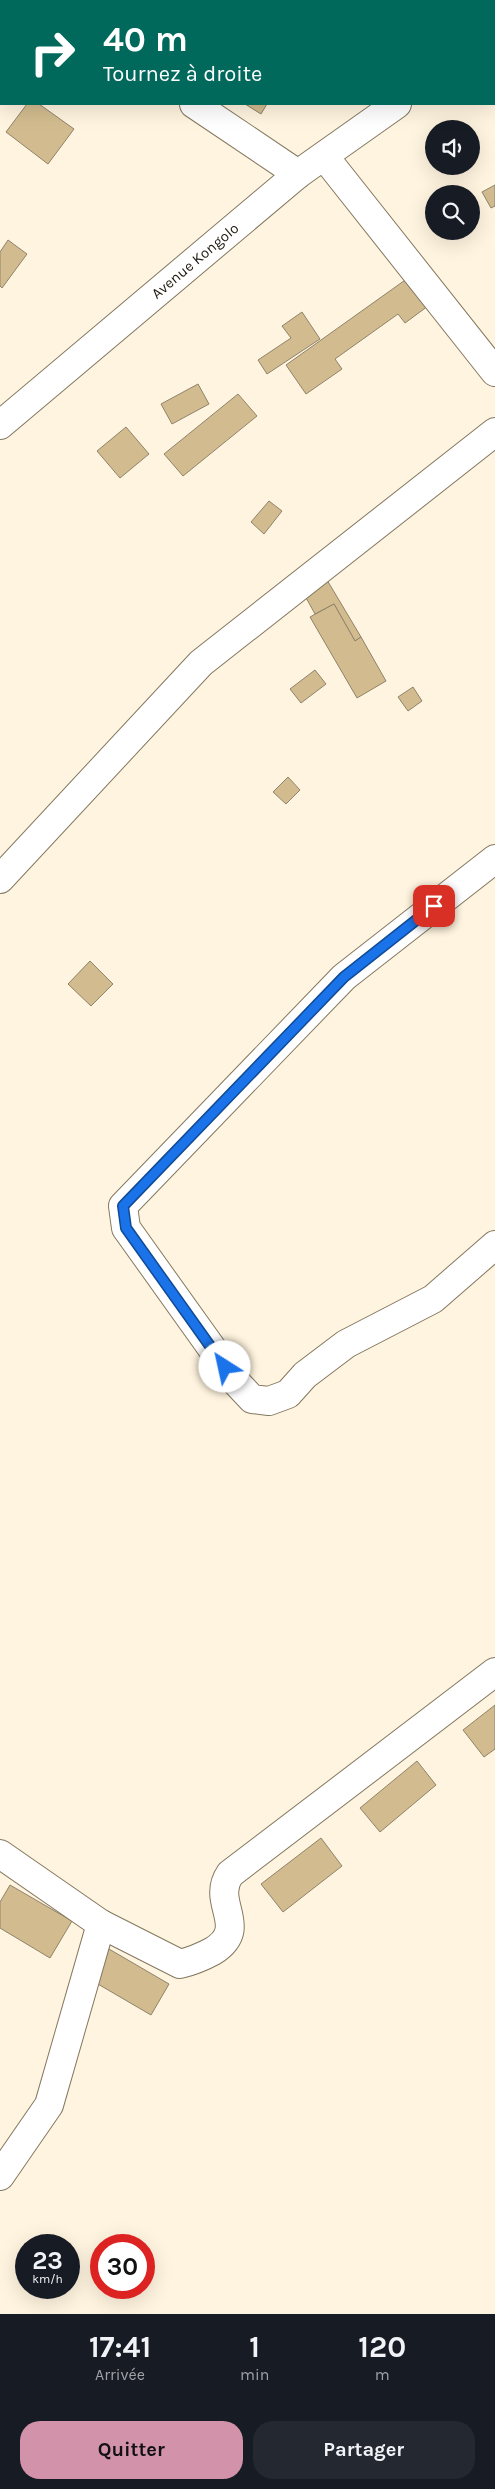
<!DOCTYPE html>
<html lang="fr">
<head>
<meta charset="utf-8">
<style>
  body { margin:0; font-family:Karla,sans-serif; background:#242831; color:#f1f3f6; height:100vh; display:flex; flex-direction:column; font-size:19px; white-space:nowrap }
  * { box-sizing:border-box; margin:0 }
  p { font-size:16px; color:#9ea1a6 }
  .icon { flex:none; width:28px; height:28px; fill:none; stroke:currentColor; stroke-width:2; stroke-linecap:round; stroke-linejoin:round }
  .map { position:relative; height:2314px; overflow:hidden }
  .details { display:flex; flex-direction:column; background:#171b24; flex:1 }
  .details>* { flex:none }
  .banner { position:absolute; left:0px; top:0px; width:495px; height:105px; box-shadow:0 5px 20px #0002; background:#00695c; color:#fff; overflow:hidden }
  .fabs { position:absolute; left:425px; top:120px; display:grid; gap:10px }
  .fabs a { display:grid; place-items:center; width:55px; height:55px; border-radius:50%; background:#171b24; box-shadow:0 5px 20px #0002; font-size:25px }
  .speed { position:absolute; left:15px; top:2234px; display:flex; gap:10px; font-size:25px; font-weight:700; text-align:center }
  .speed>* { display:grid; place-content:center; width:65px; height:65px; border-radius:50%; background:#171b24; box-shadow:0 5px 20px #0002; line-height:1 }
  .speed small { font-size:12px; font-weight:400 }
  .speed .limit { border:8px solid #d22; background:#fff; color:#111 }
  .pin { position:absolute; display:grid; place-items:center; width:42px; height:42px; color:#fff; margin:-21px; border-radius:10px; box-shadow:0 2px 8px #0006 }
  .me { position:absolute; width:55px; margin:-28px; rotate:325deg; stroke-linejoin:round; filter:drop-shadow(0 0 4px #0008) }
  .turn { display:flex; align-items:center; gap:18px; height:105px; padding:0 20px; font-size:22px }
  .turn .icon { width:65px; height:65px; stroke-width:2.5 }
  .turn b { display:block; font-size:35px; line-height:42px }
  .eta { display:flex; justify-content:space-evenly; align-items:center; height:85px; text-align:center }
  .eta b { font-size:30px; font-weight:700; line-height:35px }
  .action { display:flex; gap:10px; margin-top:auto; padding:10px 20px }
  .action a { flex:1; height:58px; border-radius:20px; background:#d292aa; color:#111; font-size:20px; font-weight:700; line-height:58px; text-align:center }
  .action a+a { background:#242831; color:#f1f3f6 }
  .map>svg:first-child { display:block }
</style>
</head>
<body>
<div class="map">
<svg width="495" height="2314" viewBox="0 0 495 2314">
  <rect width="100%" height="100%" fill="#fff4df"/>
  <!-- building -->
  <g fill="#d2bc8f" stroke="#8f836b">
    <path d="M27 104H39L74 129 48 164 6 132Z"/>
    <path d="M245 104H267L261 114Z"/>
    <path d="M495 185V206L491 208 482 192Z"/>
    <path d="M8 240 27 254 2 288 0 286V252Z"/>
    <path d="M408 278 428 306 405 323 398 314 335 359 342 369 306 394 286 365Z"/>
    <path d="M302 312 320 339 267 374 258 360 291 338 282 326Z"/>
    <path d="M198 384 209 404 172 424 161 404Z"/>
    <path d="M238 394 257 416 183 476 164 454Z"/>
    <path d="M126 427 149 454 120 478 97 451Z"/>
    <path d="M269 501 282 511 264 534 251 522Z"/>
    <path d="M327 580 361 637 355 641 334 604 315 614 304 594Z"/>
    <path d="M334 604 355 641 361 637 386 681 357 698 310 617Z"/>
    <path d="M315 670 326 684 301 703 290 689Z"/>
    <path d="M413 687 422 701 408 711 398 697Z"/>
    <path d="M288 777 300 790 286 804 273 792Z"/>
    <path d="M90 961 113 984 91 1006 68 984Z"/>
    <path d="M495 1705V1749L484 1757 463 1730Z"/>
    <path d="M417 1761 436 1785 380 1832 360 1808Z"/>
    <path d="M321 1838 342 1866 283 1912 261 1884Z"/>
    <path d="M10 1885 72 1921 50 1958 0 1928V1902Z"/>
    <path d="M109 1949 169 1984 151 2015 91 1980Z"/>
  </g>
  <g fill="none" stroke-linecap="round" stroke-linejoin="round">
    <defs>
      <g id="minor">
        <path d="M28 0 30 1"/>
        <path d="M494 39 495 38"/>
        <path d="M194 104 298 174"/>
        <path d="M324 156 495 372"/>
        <path id="s1" d="M0 425 298 174 397 104"/>
        <path d="M495 859 344 977 123 1206 126 1228 236 1382 252 1399 269 1401 288 1394 305 1375 346 1344 433 1299 495 1245"/>
        <path d="M0 879 201 663 495 432"/>
        <path d="M0 1854 101 1924 180 1964C192 1961 202 1957 213 1951 251 1927 210 1903 230 1874L495 1672"/>
        <path d="M0 2176 49 2105 101 1924"/>
      </g>
    </defs>
    <!-- minor casing -->
    <use href="#minor" stroke="#847860" stroke-width="30"/>
    <!-- minor -->
    <use href="#minor" stroke="#fff" stroke-width="28"/>
  </g>
  <g fill="none" stroke-linecap="round" stroke-linejoin="round">
    <defs>
      <path id="route" d="M225 1367 126 1228 123 1206 344 977 434 906"/>
    </defs>
    <!-- route casing -->
    <use href="#route" stroke="#114b97" stroke-width="12"/>
    <!-- route -->
    <use href="#route" stroke="#1a73e8" stroke-width="9"/>
  </g>
  <g text-anchor="middle" stroke-width="4.5" stroke-linejoin="round" paint-order="stroke">
    <!-- street labels -->
    <g font-size="15" fill="#201b12" stroke="#fff">
      <text dy="5" stroke="none"><textPath href="#s1" startOffset="255">Avenue Kongolo</textPath></text>
    </g>
  </g>
</svg>
<div class="fabs">
<a><svg class="icon" aria-label="sound" viewBox="0 0 24 24"><path d="M4 9h4l5-4v14l-5-4H4zM17 9q2 3 0 6"/></svg></a>
<a><svg class="icon" aria-label="search" viewBox="0 0 24 24"><circle cx="10" cy="10" r="6"/><path d="M15 15l6 6"/></svg></a>
</div>
<div class="speed"><div>23<small>km/h</small></div><div class="limit">30</div></div>
<div class="pin" style="left:434px;top:906px;background:#d93025"><svg class="icon" aria-label="arrive" viewBox="0 0 24 24"><path d="M6 21V4h12l-3 4 3 4H6"/></svg></div>
<svg class="me" style="left:225px;top:1367px" viewBox="-20 -20 40 40"><circle r="19" fill="#fff"/><path d="M0-13L10 11 0 6-10 11z" fill="#1a73e8"/></svg>
<div class="banner">
<div class="turn"><svg class="icon" aria-label="right" viewBox="0 0 24 24"><path d="M7 20v-9h11M14 6l5 5-5 5"/></svg><div><b>40 m</b>Tournez à droite</div></div>
</div>
</div>
<section class="details">
<div class="eta">
<div><b>17:41</b><p>Arrivée</p></div>
<div><b>1</b><p>min</p></div>
<div><b>120</b><p>m</p></div>
</div>
<div class="action"><a>Quitter</a><a>Partager</a></div>
</section>
</body>
</html>
